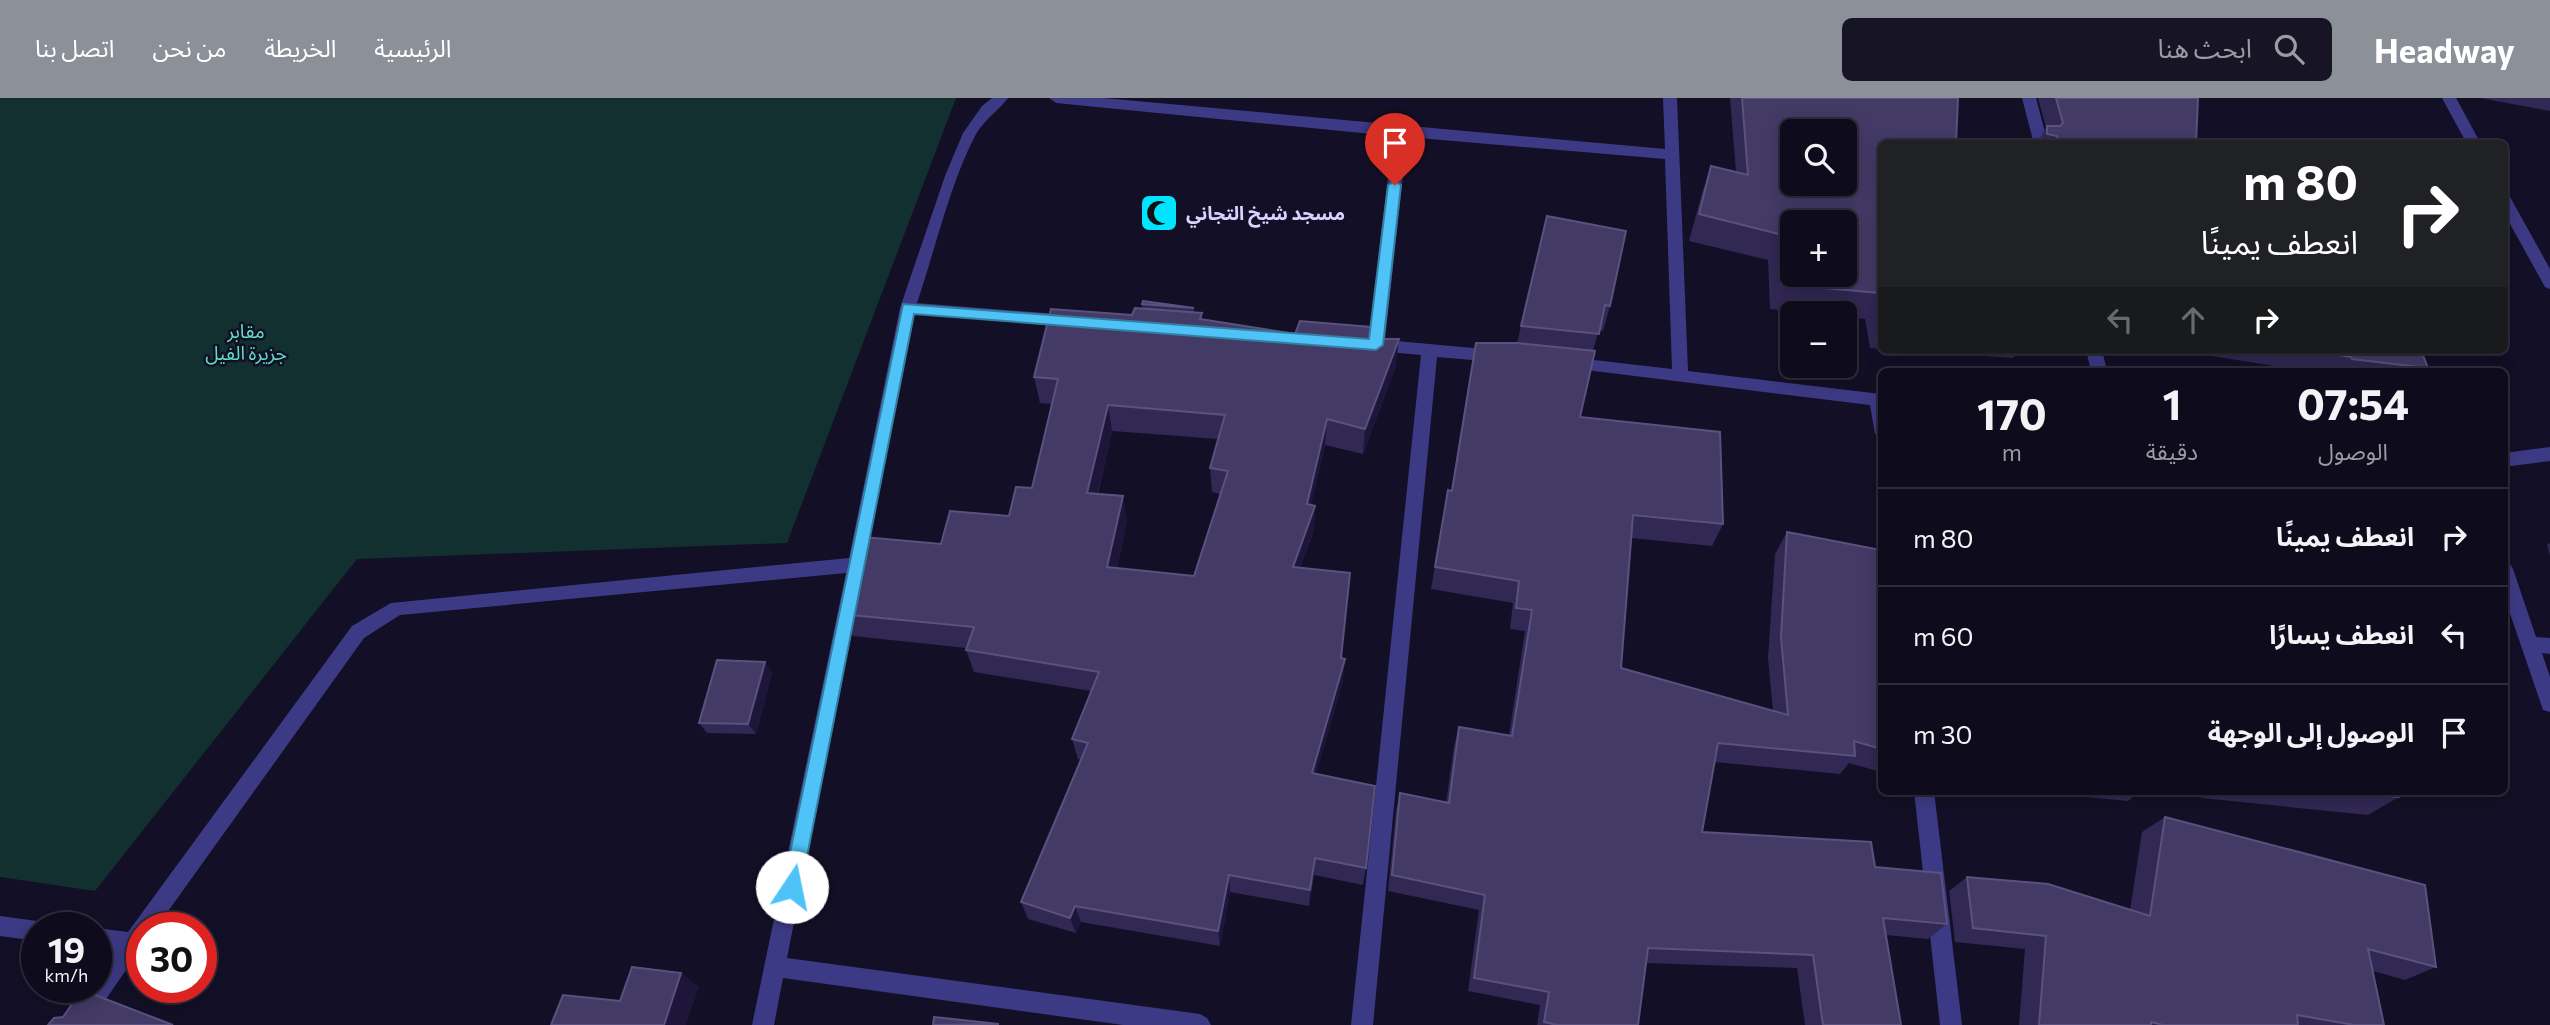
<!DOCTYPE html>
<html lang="ar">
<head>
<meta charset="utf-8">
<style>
  body { margin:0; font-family:Commissioner,"Noto Sans Arabic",sans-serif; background:#171425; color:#f1f3f6; direction:rtl; height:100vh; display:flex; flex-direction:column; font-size:26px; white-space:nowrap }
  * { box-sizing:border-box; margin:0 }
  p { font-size:23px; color:#9b9ba3 }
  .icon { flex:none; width:38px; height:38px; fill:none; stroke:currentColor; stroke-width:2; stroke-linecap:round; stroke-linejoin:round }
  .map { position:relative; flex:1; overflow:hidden; direction:ltr }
  .drawer { position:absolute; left:1878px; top:270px; width:630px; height:427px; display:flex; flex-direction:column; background:#0e0b1c; border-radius:10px; box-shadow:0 4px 18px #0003,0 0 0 2px #2e2b3b; direction:rtl }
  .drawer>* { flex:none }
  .banner { position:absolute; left:1878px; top:42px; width:630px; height:214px; border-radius:10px; box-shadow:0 4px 18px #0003,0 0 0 2px #2e2b3b; direction:rtl; background:#202124; color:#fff; overflow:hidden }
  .tools { position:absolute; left:1780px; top:21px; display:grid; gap:14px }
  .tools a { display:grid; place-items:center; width:77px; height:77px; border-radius:10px; background:#0e0b1c; box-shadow:0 4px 18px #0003,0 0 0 2px #2e2b3b; font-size:35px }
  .speed { position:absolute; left:21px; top:814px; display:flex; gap:14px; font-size:35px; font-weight:700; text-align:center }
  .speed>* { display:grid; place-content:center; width:91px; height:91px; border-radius:50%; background:#0e0b1c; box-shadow:0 4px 18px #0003,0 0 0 2px #2e2b3b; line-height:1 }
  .speed small { font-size:18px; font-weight:400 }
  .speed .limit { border:10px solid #d22; background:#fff; color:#111 }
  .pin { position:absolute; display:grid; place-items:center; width:60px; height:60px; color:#fff; margin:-72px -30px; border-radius:50% 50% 50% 0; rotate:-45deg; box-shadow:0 0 7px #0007 }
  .pin .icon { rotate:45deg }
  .me { position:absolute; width:77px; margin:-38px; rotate:11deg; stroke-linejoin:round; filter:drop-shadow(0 0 5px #0008) }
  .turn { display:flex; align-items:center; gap:24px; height:147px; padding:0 35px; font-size:32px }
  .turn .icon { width:91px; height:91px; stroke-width:2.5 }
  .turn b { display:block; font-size:49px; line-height:60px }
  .lanes { display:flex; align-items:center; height:66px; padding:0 35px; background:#0003; justify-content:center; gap:35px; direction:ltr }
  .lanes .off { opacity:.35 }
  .eta { display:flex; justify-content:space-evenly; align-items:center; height:119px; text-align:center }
  .eta b { font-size:42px; font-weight:700; line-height:49px }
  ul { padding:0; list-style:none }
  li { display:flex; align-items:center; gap:21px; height:98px; padding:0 35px; border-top:2px solid #2e2b3b }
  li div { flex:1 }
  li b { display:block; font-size:26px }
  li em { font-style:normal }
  header { display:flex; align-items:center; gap:42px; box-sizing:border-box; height:98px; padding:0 35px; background:#8c9099; color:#fff }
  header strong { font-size:33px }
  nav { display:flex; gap:38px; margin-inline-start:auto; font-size:24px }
  .search { width:490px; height:63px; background:#171425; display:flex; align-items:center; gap:18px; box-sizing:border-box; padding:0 24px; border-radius:10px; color:#9b9ba3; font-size:26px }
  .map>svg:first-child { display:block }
</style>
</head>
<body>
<header>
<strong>Headway</strong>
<div class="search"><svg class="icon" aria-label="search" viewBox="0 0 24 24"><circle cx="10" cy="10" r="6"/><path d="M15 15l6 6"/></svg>ابحث هنا</div>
<nav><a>الرئيسية</a><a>الخريطة</a><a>من نحن</a><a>اتصل بنا</a></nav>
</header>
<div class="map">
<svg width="2550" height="927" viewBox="0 0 2550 927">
  <rect width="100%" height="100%" fill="#130f26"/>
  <!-- green -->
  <path fill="#12302f" d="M0 0H956L787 445 357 461 95 793 0 779Z"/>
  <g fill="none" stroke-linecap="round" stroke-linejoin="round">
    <!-- minor -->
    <g fill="#3d3a85" fill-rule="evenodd">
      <path d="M992 0H1008C998 13 985 21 976 36 950 85 935 152 917 205L1070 217 1078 223 1070 229 914 216 787 860 1200 916 1207 920 1211 927H1123L783 880 774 927H752L846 475 400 517 364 540 156 830H142V849L88 927H64L89 889H96V879L114 853 96 850V830L128 834 352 528 391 505 849 460 900 210 945 78 963 35 982 8Z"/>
      <path d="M1049 0H1103L1665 51 1663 0H1677L1688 273 1881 296V338L1875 336 1870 307 1562 269 1560 265 1568 259 1672 271 1665 61 1407 39 1385 242 1495 252 1503 258 1495 264 1437 259 1373 927H1351L1421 257 1376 253 1368 247 1393 38 1056 5Z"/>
      <path d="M2022 0H2036L2048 46H2034Z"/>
      <path d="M2086 252H2102L2107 273H2091Z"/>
      <path d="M2550 349V363L2504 369V355Z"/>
      <path d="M2504 464 2510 466 2513 471 2536 539 2550 540V556L2542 555 2550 579V614L2543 612 2541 606 2504 498Z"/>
      <path d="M1914 693H1934L1962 927H1940Z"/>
      <path d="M0 818 37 823 46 830H37V843L0 838Z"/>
    </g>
    <!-- tertiary -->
    <g fill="#3d3a85" fill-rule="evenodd">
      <path d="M2442 0H2456L2481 46H2467Z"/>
      <path d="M2504 96 2509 97 2550 171V191L2545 189 2504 115Z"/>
    </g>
  </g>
  <!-- wall -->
  <g fill="#312854" fill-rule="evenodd">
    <path d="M1730 0H1958L1881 46V251L1870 250 1865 221 1844 219V215H1807L1770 211 1768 162 1689 143 1702 95 1711 68 1736 74Z"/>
    <path d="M2038 0H2198L2196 46H2037L2046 29Z"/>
    <path d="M2480 0H2550V13Z"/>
    <path d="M1547 118 1610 208 1603 233 1599 232 1593 253 1580 319 1723 426 1712 448 1631 440 1621 570 1773 613 1768 560 1775 456 1787 434 1878 452 1877 396 1881 390V674L1849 665 1840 676 1715 664 1702 734 1875 769 1947 826 1928 841 1886 837 1901 927H1805L1797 870 1646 865 1638 927H1537L1540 907 1468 893 1479 812 1388 793 1396 712 1400 695 1446 705 1454 648 1459 629 1509 637 1525 533 1510 531 1513 505 1431 491 1444 415 1451 393 1471 270 1517 245Z"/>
    <path d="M1142 206 1194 210V214L1203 222 1295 236 1382 241 1396 268 1363 356 1325 347 1311 407 1315 408 1314 432 1300 470 1341 560 1343 583 1316 675 1366 770 1363 787 1314 777 1309 808 1230 794 1220 848 1081 824 1076 835 1028 821 1021 804 1081 662 1078 661 1072 641 1091 593 974 574 966 552V550L853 538 841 516 941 446 1009 418 1032 390 1052 306 1040 305 1034 279 1142 210ZM1112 333 1218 341 1210 370 1212 394 1220 396 1194 478 1117 470 1127 422 1098 396Z"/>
    <path d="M1898 252H2019L2013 260Z"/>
    <path d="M2175 252H2421L2428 270 2425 273H2305Z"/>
    <path d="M2550 445V458L2547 447Z"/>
    <path d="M765 564 772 575 756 636 707 635 699 625Z"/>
    <path d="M2022 693H2141L2128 703Z"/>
    <path d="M2200 693H2400L2399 699 2368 717 2201 700Z"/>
    <path d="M2165 719 2436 869 2405 882 2373 873 2384 927H2019L2025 851 1955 844 1949 793 1967 779 2130 812 2142 734Z"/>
  </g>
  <!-- shaded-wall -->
  <g fill="#1d163a">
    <path d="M1399 241 1396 268 1363 356 1365 331Z"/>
    <path d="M1108 307 1112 333 1092 419 1087 395Z"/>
    <path d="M1327 321 1325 347 1306 430 1307 406Z"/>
    <path d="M1123 398 1127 422 1112 492 1107 469Z"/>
    <path d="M1315 408 1314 432 1292 492 1293 469Z"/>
    <path d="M1345 561 1343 583 1311 694 1312 675Z"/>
    <path d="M765 564 772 575 756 636 748 626Z"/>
    <path d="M1315 760 1314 777 1309 808 1310 792Z"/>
    <path d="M1229 777 1230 794 1220 848 1218 833Z"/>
    <path d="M1075 808 1081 824 1076 835 1070 820Z"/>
    <path d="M681 875 699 889 686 927H664Z"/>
  </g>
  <!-- building -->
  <g fill="#433a66" stroke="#5a527e" stroke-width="2" fill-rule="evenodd">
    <path d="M1742 0H1958L1956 46H1881V207L1879 195 1781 186 1779 136 1699 116 1711 68 1748 77ZM1792 33H1844V86H1792ZM1792 124H1844V177H1792Z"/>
    <path d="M2056 0H2198L2196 46H2058L2057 38 2047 36V28H2060L2063 25Z"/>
    <path d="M1547 118 1626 133 1610 208 1605 207 1599 236 1521 228Z"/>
    <path d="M1143 203 1194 210 1142 206Z"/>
    <path d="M1135 210 1202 215 1200 221 1295 236 1300 223 1383 230 1379 241H1399L1365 331 1327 321 1307 406 1315 408 1293 469 1350 475 1341 560 1345 561 1312 675 1375 688 1366 770 1315 760 1310 792 1229 777 1218 833 1075 808 1070 820 1021 804 1088 645 1072 641 1099 574 966 552 974 529 841 516 864 439 941 446 950 413 1009 418 1016 389 1032 390 1058 281 1034 279 1051 211 1132 217ZM1108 307 1225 317 1210 370 1228 373 1194 478 1107 469 1123 398 1087 395Z"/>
    <path d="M1476 245H1517L1595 253 1580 319 1720 334 1723 426 1633 417 1621 570 1788 617 1781 539 1787 434 1881 452V651L1854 643 1855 658 1718 645 1702 734 1871 744 1875 769 1941 775 1947 826 1883 820 1901 927H1823L1813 857 1648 850 1638 927H1557L1544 924 1549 894 1474 880 1485 797 1392 777 1400 695 1449 705 1459 629 1512 638 1532 512 1516 510 1519 483 1435 469 1448 392 1452 393Z"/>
    <path d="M2309 252H2421L2428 270 2352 261 2351 259Z"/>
    <path d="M717 562 765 564 748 626 699 625Z"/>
    <path d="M2335 693H2400L2399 699Z"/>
    <path d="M2165 719 2425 787 2436 869 2368 851 2384 927H2354L2297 917 2298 927H2163L2151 924V927H2039L2046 838 1973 830 1967 779 2048 786 2150 818Z"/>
    <path d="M632 869 681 875 664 927H551L563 897 620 903Z"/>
    <path d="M82 892 173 927H48L54 920 63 919Z"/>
    <path d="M934 919 999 926 933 927Z"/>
  </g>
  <!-- route -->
  <path fill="#4fc3f7" stroke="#337fa1" stroke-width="2" d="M1395 83 1401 87 1383 247 1376 252 914 216 801 789 798 795 792 798 785 795 783 789 903 206 1369 241 1388 87Z"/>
  <!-- icons -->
  <defs>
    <symbol id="mosque-square" viewBox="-11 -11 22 22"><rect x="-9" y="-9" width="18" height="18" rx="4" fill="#00e5ff" stroke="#130f26"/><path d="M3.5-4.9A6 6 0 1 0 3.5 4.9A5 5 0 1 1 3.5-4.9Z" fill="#111"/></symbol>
  </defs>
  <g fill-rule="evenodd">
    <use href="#mosque-square" x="1137" y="93" width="44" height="44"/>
  </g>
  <g text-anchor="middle" stroke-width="5" stroke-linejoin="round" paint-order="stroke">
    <!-- poi labels -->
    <g font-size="19" font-weight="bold" fill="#d9d4ff" stroke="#130f26" text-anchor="start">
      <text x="1186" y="122">مسجد شيخ التجاني</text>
    </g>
    <!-- park labels -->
    <g font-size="19" fill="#5fe0c0" stroke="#130f26">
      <text x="246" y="240">مقابر<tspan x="246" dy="22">جزيرة الفيل</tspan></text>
    </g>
  </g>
</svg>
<div class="tools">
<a><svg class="icon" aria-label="search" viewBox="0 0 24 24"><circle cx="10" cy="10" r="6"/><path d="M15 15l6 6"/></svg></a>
<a>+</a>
<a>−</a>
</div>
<div class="speed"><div>19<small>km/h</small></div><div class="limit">30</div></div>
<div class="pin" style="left:1395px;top:87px;background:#d93025"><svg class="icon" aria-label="arrive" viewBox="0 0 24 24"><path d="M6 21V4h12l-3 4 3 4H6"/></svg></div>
<svg class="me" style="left:792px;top:789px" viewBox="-20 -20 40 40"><circle r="19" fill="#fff"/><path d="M0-13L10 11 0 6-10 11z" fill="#4fc3f7"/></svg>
<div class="banner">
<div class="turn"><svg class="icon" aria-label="right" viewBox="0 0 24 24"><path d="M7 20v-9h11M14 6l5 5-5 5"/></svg><div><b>80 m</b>انعطف يمينًا</div></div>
<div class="lanes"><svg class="icon off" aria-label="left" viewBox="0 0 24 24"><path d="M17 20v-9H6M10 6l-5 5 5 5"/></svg><svg class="icon off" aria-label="ahead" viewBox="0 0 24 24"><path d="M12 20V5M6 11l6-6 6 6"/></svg><svg class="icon" aria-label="right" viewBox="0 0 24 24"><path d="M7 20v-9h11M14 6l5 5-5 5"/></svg></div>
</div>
<section class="drawer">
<div class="eta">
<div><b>07:54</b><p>الوصول</p></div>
<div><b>1</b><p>دقيقة</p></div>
<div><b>170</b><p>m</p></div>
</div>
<ul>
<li><svg class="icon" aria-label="right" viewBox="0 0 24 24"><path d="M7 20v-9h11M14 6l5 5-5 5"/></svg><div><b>انعطف يمينًا</b></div><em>80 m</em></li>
<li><svg class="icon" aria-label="left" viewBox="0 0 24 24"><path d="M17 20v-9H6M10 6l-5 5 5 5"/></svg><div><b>انعطف يسارًا</b></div><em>60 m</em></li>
<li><svg class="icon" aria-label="arrive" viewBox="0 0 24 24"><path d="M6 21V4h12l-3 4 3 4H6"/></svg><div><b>الوصول إلى الوجهة</b></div><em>30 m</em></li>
</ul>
</section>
</div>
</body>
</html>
